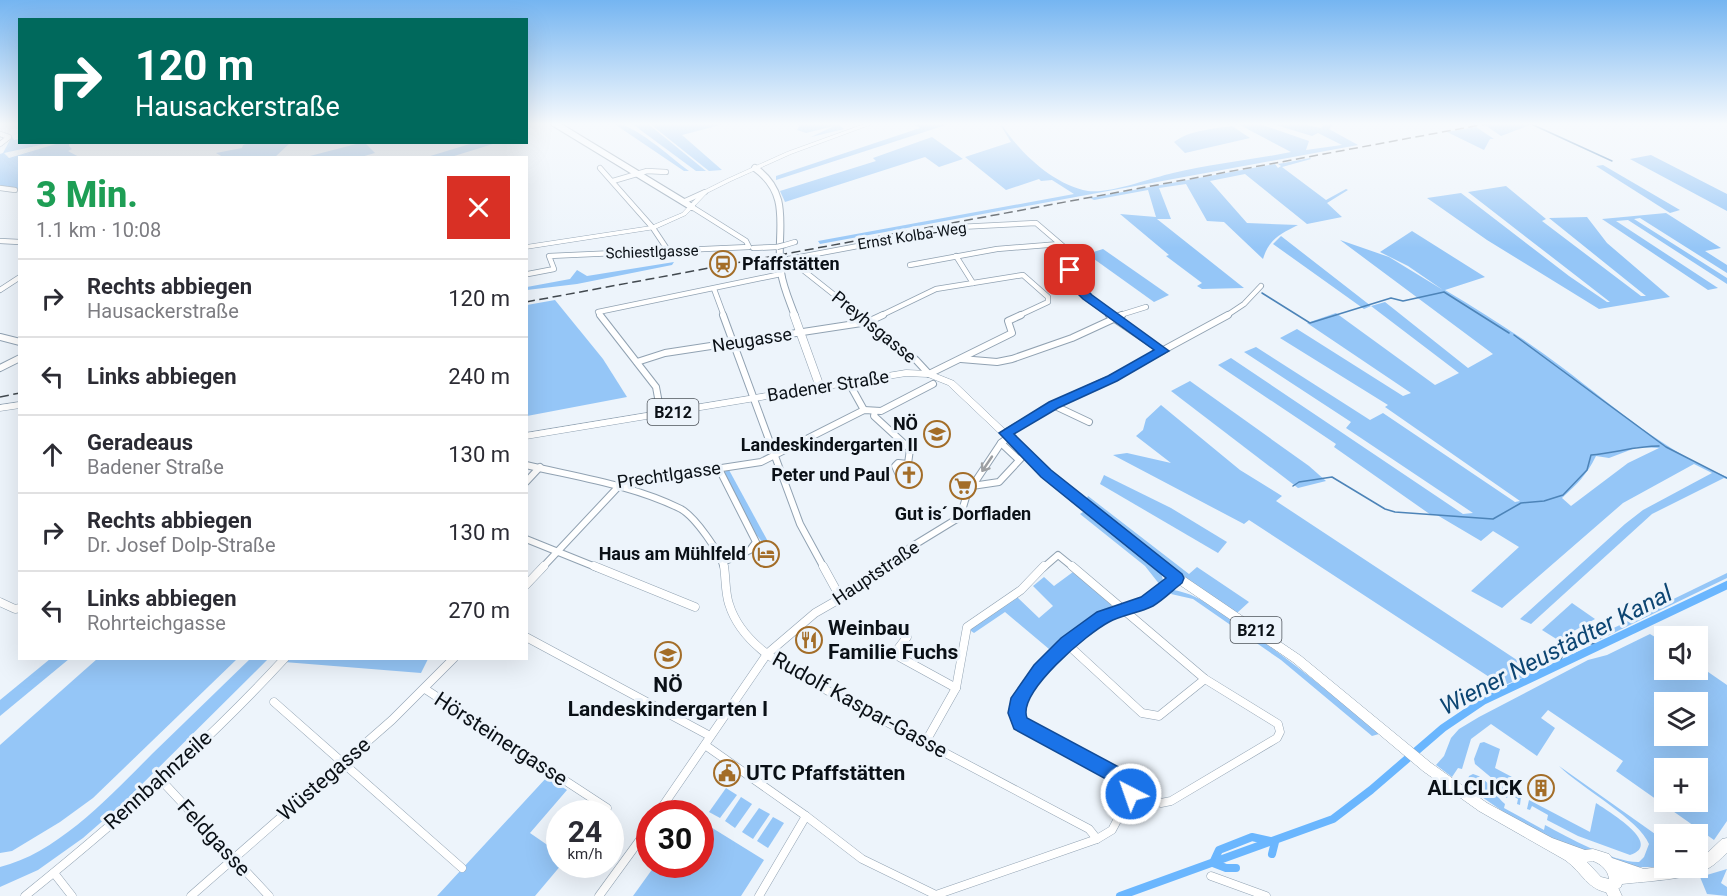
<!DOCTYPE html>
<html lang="de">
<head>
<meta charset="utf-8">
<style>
  body { margin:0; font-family:Roboto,sans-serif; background:#f2f2f3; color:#2b2b33; height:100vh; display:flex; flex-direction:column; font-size:22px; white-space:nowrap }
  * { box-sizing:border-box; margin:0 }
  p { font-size:20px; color:#7c7c81 }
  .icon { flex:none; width:33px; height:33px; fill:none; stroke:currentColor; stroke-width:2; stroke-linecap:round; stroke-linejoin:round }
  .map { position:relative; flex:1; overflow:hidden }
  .panel { position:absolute; left:18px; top:156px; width:510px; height:504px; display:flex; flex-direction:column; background:#fff; border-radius:0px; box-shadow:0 6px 24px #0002 }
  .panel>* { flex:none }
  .guide { position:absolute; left:18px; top:18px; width:510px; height:126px; border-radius:0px; box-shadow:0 6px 24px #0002; background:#00695c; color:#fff; overflow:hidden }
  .controls { position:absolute; left:1654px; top:626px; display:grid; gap:12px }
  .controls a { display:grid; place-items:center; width:54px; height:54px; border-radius:0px; background:#fff; box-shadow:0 6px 24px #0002; font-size:30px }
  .speed { position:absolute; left:546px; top:800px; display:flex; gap:12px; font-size:30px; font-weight:700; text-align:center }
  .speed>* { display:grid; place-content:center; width:78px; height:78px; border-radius:50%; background:#fff; box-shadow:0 6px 24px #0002; line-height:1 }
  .speed small { font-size:15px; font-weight:400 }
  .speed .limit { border:9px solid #d22; background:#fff; color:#111 }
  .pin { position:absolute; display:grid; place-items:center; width:51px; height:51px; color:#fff; margin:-26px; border-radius:12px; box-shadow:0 3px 9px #0006 }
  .me { position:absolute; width:66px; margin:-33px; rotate:319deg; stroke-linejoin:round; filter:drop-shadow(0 0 4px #0008) }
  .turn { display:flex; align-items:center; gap:21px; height:126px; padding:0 18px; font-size:27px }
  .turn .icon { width:78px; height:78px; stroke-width:2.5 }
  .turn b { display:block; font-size:42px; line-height:51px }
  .round { display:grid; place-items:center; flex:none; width:63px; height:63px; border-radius:0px; background:#f2f2f3 }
  .head { display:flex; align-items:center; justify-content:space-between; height:102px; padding:0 18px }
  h1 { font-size:36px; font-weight:800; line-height:45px; color:#1e9e55 }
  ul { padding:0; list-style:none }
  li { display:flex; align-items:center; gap:18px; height:78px; padding:0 18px; border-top:2px solid #e1e1e2 }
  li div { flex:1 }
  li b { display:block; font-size:22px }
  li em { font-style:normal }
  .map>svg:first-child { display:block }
</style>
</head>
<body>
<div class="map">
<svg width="1727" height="896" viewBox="0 0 1727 896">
  <rect width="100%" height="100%" fill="#edf4fb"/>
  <!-- green -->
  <g fill="#95c6f7" fill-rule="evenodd">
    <path d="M613 123C634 123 671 158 689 171H684Z"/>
    <path d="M631 123H647L706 171H696Z"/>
    <path d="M649 123H728L682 135 722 170 709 171Z"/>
    <path d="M801 123H836L844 129 811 137 834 126 806 133 797 130Z"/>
    <path d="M916 123H952L776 180V176L920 128 913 124Z"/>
    <path d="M1236 123H1257L1309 141 1306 150 1342 145 1318 133 1312 136 1269 123H1299L1321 128 1323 125 1314 123H1335L1329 129 1358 145 820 244 818 241 1074 194 1052 180 1041 181 1039 179 1006 190 965 157 1011 142 1001 126 1002 125C1020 153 1054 185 1088 191 1109 194 1151 178 1173 173 1212 164 1252 160 1291 152Z"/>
    <path d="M1496 123H1535L1501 136 1485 125Z"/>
    <path d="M1232 126 1250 138 1185 153 1174 142C1190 130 1213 129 1232 126Z"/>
    <path d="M1476 127 1494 139H1490L1484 150 1447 132Z"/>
    <path d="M12 136 14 140 19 139 20 142 49 143 4 153 9 158 56 144V143H76L69 144V146L72 149 68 151 79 157 20 158 19 190 0 187V154L3 153Z"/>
    <path d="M932 137 963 159 939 167 925 157 785 202 780 191 876 161 873 158Z"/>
    <path d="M253 142 290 143 275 157H223L216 153 242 148 243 145Z"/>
    <path d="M364 142 375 153 361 157H306Z"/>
    <path d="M473 143H496L451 157H427Z"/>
    <path d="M1651 155 1727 194V211L1630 159Z"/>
    <path d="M1310 158 1311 159 1282 167 1326 200 1346 189 1348 190 1327 203 1342 217 1307 224 1245 174 1210 181 1247 223 1298 225C1280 234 1269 239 1263 259L1224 222 1207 221 1186 184 1159 188 1171 219H1157L1244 288 1202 289 1197 286 1202 283 1166 256 1169 255 1120 214 1156 217 1148 190 1094 200 1090 198 1275 164 1278 168 1281 166 1278 164Z"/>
    <path d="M1603 165 1680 210 1670 213 1596 166Z"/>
    <path d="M1506 186 1546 219 1542 221 1641 296H1646L1549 218 1587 217 1607 243 1670 297 1599 309 1487 240 1427 198 1461 193 1569 276 1607 302H1610L1468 192Z"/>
    <path d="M1666 213 1721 248 1705 251 1727 265V273L1640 218 1634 219 1727 278V284L1628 220 1616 221 1718 288 1708 290 1602 219Z"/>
    <path d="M1412 231 1485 277 1445 290C1485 314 1525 339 1563 368 1616 408 1665 452 1727 477V479L1724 478 1652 514 1531 624 1520 619 1625 524 1643 510 1712 473 1694 464 1623 503 1502 608 1471 591 1519 547 1493 531 1481 541 1437 515H1431L1334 447 1336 444 1218 365 1231 358 1463 514 1473 513 1346 428 1351 422 1244 352 1256 347 1370 420 1383 413 1515 502 1520 501 1385 407 1388 405 1280 338 1297 329 1403 396 1411 393 1307 323 1336 313 1435 385 1459 373 1371 306 1364 309 1273 244 1281 236 1371 306 1385 302 1468 368 1493 354 1340 240 1389 257 1443 290 1408 266 1380 252ZM1638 447 1659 448 1628 463 1571 506 1562 498C1578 483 1586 476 1596 456L1609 458Z"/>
    <path d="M1103 249 1169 295 1154 302 1087 254Z"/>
    <path d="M674 262 672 265 577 284 527 290V287L570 279 577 270 587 276Z"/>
    <path d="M555 300 603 359 627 397 527 416V305Z"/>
    <path d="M1190 381 1309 466 1326 481 1298 488 1171 391Z"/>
    <path d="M1161 405 1240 470 1282 496 1276 501 1535 672 1503 686 1249 520 1244 524 1113 455 1127 453 1171 463 1136 436 1143 430 1146 419Z"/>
    <path d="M729 470 771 547 767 548 750 527 723 472Z"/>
    <path d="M1104 475 1171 508 1227 542 1218 553 1100 484Z"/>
    <path d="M1088 496 1189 574 1197 567 1249 602 1237 613 1158 559 1085 502Z"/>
    <path d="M1086 510 1161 573 1163 580 1160 585 1145 566 1080 514Z"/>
    <path d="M1073 572 1112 604 1110 609 1087 620 1049 649 1005 612 974 633 968 629 1017 597 1039 618 1053 606 1033 586 1044 577 1054 586Z"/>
    <path d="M1727 573V578L1595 642 1591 639Z"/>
    <path d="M1173 590C1198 594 1212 607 1233 621 1285 655 1332 694 1379 734L1372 736 1281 660 1193 599 1171 594Z"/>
    <path d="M1572 603 1595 619 1558 640 1542 630Z"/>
    <path d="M1650 634 1665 643V669H1698V665L1727 685V821L1714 840 1616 771 1623 761 1548 710 1541 718 1555 728 1537 756 1491 724 1471 739 1462 769 1458 768 1452 777 1436 765 1444 756 1451 738 1459 729 1479 717 1588 660 1607 655ZM1665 702H1698V735H1665ZM1665 768H1698V801H1665Z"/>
    <path d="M251 658 268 659 122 804 83 838 38 870 0 887V867C58 853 111 795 152 754 185 722 218 690 251 658Z"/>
    <path d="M287 658 428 659 421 673 284 662Z"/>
    <path d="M50 659H69L0 716V700Z"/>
    <path d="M97 659H237L93 798 60 822 12 851 0 853V745Z"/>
    <path d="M1484 742 1500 749 1495 768 1512 777 1509 790 1521 796 1520 805 1517 804 1518 799 1509 794 1507 798 1500 793 1493 779 1475 764 1474 759 1480 743Z"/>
    <path d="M1559 766 1665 841V867H1635L1564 846 1521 824 1466 786 1469 776 1473 774C1489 778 1493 794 1505 804L1504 808 1544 830 1545 825C1567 837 1615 863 1639 862L1644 857 1649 844C1640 820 1581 788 1559 766Z"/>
    <path d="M547 777 567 790 530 833 559 853 560 864H562L535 896H437Z"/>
    <path d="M726 788 737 795 720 818 709 812Z"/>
    <path d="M741 797 752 804 735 828 725 821Z"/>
    <path d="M1529 800 1590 832 1596 803C1606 810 1665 844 1630 855L1578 836 1547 820 1548 815 1532 806 1530 810 1527 809Z"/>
    <path d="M759 808 770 814 753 839 742 832Z"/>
    <path d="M773 817 784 823 768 848 757 841Z"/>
    <path d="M701 821 764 860 741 896H633L656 864H700Z"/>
    <path d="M1727 869 1721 883 1727 887V896L1707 894 1700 877Z"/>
  </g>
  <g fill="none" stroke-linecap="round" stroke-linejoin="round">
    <!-- stream-far1 -->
    <g stroke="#4d84b8" stroke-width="1.5">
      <path d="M1529 123 1612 161"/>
      <path d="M1262 293 1310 323 1391 298 1403 301 1444 292 1509 333"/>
      <path d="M1514 335 1666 447 1727 478"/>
      <path d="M1293 486 1299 482 1332 477 1385 509 1395 512 1493 519 1521 503 1544 501 1563 495 1587 470 1591 455C1615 453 1635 446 1659 446"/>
    </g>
    <!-- stream -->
    <path stroke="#4d84b8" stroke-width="2" d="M1560 664 1563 651 1587 643 1600 645"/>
    <!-- canal -->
    <g stroke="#6ab6fe" stroke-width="8">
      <path d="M1236 868H1226L1213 863 1219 850 1252 837 1275 842 1272 854"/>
      <path d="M1120 896 1333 819 1371 790 1443 728 1483 701 1727 585"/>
    </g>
    <defs>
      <g id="minor-far2">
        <path d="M0 134 9 137 0 144"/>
        <path d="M600 168 653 228 669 252"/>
        <path d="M613 181 647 171 666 172"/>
        <path d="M0 188 15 190"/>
        <path d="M683 202 705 192"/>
        <path d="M0 241 20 242"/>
        <path d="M785 245 795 242"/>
        <path d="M753 248 777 247"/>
        <path d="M956 256 973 283"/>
        <path d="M789 259 959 227 1036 223 1071 253 1070 273 1076 285 1111 316"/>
        <path d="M789 259 861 316"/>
        <path d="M910 265 997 249 1060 244"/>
        <path d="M528 274 554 269 549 256 749 247 746 241 692 207"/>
        <path d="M714 289 724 316"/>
        <path d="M0 290 20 277"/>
        <path d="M601 316 598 312 781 274"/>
        <path d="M880 316 936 289 1023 275 1048 297V302L1018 316"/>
        <path d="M1117 316 1146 307"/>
        <path d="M1226 316 1244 304 1261 286"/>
      </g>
      <g id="minor-far1">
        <path d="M600 315 656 387 661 414"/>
        <path d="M723 315 800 524 824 568"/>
        <path d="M859 315 868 322"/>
        <path d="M1109 315 1162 351"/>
        <path d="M868 322 916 360 929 374 1012 333 1008 321 1021 315"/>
        <path d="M868 322 883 315"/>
        <path d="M0 337 20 342"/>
        <path d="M961 359 997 362 1012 359 1072 338 1122 315"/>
        <path d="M637 362 665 353 868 322"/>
        <path d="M0 368 20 358"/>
        <path d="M849 383 864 410"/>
        <path d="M1053 405 1089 422"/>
        <path d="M875 411 874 416 910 449 908 464 898 463 895 466 899 475"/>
        <path d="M1005 433 1053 405 1112 378 1228 315"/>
        <path d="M1001 443 1017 458"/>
        <path d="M526 465C577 477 633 485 681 509 695 517 720 552 724 568"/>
        <path d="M718 467 756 542 750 550 723 562"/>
        <path d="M526 482 540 467"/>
        <path d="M972 486 999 482 1025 454"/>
        <path d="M526 539 598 568"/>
        <path d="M542 568 619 486 630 482 761 462 864 410 881 411 933 384"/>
        <path d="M885 568 911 547 960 517 967 494 1001 443 1009 437"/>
        <path d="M1043 568 1058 555 1074 568"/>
      </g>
      <g id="minor">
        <path d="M594 566 695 607"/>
        <path d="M724 566C726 579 725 592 729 604 741 643 780 664 813 683L1089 829 1097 839"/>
        <path d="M823 566 840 597"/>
        <path d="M1072 566 1205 679 1278 724 1280 732 1277 738 1171 801 1161 803 1131 794"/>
        <path d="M526 585 544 566"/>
        <path d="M0 602 15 609 20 608"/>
        <path d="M526 637 710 736"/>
        <path d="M907 637 894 654 956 688"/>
        <path d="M1066 643 1142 713 1159 716 1205 679"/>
        <path d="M425 689 607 808"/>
        <path d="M274 702 462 868"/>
        <path d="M925 743 956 688 967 627 1021 590 1044 566"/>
        <path d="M705 745 806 816 862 859 934 894"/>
        <path d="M161 780 269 896"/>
        <path d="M658 813 767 654 815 613 862 586 887 566"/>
        <path d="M54 873 72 896"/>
        <path d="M1211 876 1266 896"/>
        <path d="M25 896C117 822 205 745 285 658"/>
        <path d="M191 896 392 720 454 658"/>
        <path d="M599 896 650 826"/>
        <path d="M759 896 806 816"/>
        <path d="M933 896 1097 839 1112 830 1131 794 1123 779 1020 723 1016 713 1018 704 1040 670 1066 643 1103 617 1147 602 1177 578"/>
      </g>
      <g id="tertiary-far1">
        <path d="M554 123 692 207"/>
        <path d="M755 168C794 196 775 233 781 272 783 287 790 302 795 316"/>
      </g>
      <path id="tertiary" d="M794 315 820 387"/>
      <g id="secondary">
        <path d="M867 123H875L791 154 731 181 707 193 686 215 655 229 526 249V245L651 226 682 213 703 191 727 179 787 152Z"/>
        <path d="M1610 879 1615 881 1622 896H1608L1603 886 1605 881Z"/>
      </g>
      <g id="primary">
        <path d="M906 370 929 371 954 381 1049 471 1154 556 1301 656 1431 763 1487 803 1552 838 1585 850 1593 849 1609 854 1612 858 1644 869 1665 866 1698 867V860L1702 858 1722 839 1727 838V853C1721 858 1716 864 1709 868 1688 880 1647 881 1622 884L1621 887 1610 893C1587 890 1583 873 1565 860L1479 811 1423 771 1293 662 1146 562 1043 475 948 385 928 377 906 376 526 439V433ZM1593 861C1601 864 1608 870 1609 879L1601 877 1587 862Z"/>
        <path d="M20 402V408L0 411V405Z"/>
      </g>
    </defs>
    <!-- minor-far2 casing -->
    <use href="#minor-far2" stroke="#91a2b2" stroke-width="6"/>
    <!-- minor-far1 casing -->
    <use href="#minor-far1" stroke="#91a2b2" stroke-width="8"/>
    <!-- minor casing -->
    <use href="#minor" stroke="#91a2b2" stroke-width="9"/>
    <!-- tertiary-far1 casing -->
    <use href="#tertiary-far1" stroke="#91a2b2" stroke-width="8"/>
    <!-- tertiary casing -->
    <use href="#tertiary" stroke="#91a2b2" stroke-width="9"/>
    <!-- secondary casing -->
    <use href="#secondary" stroke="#91a2b2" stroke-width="1"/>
    <!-- primary casing -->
    <use href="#primary" stroke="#91a2b2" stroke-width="1"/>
    <!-- minor-far2 -->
    <use href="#minor-far2" stroke="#fff" stroke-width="4.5"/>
    <!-- minor-far1 -->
    <use href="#minor-far1" stroke="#fff" stroke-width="6"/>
    <!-- minor -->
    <use href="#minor" stroke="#fff" stroke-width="8"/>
    <!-- tertiary-far1 -->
    <use href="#tertiary-far1" stroke="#fff" stroke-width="6"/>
    <!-- tertiary -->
    <use href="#tertiary" stroke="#fff" stroke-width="8"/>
    <!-- secondary -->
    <use href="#secondary" fill="#fff" fill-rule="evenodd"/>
    <!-- primary -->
    <use href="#primary" fill="#fff" fill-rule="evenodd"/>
    <!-- rail -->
    <g stroke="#42494f" stroke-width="1.5" stroke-dasharray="9 4.5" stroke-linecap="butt">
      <path d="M526 302 1491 123"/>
      <path d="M0 397 20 393"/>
    </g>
    <defs>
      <path id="minor-bridge" d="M777 247 785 245"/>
    </defs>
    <!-- minor-bridge casing -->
    <use href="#minor-bridge" stroke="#91a2b2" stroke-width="6" stroke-linecap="butt"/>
    <!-- minor-bridge -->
    <use href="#minor-bridge" stroke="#fff" stroke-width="4.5"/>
  </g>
  <!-- one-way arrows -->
  <defs><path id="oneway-shaft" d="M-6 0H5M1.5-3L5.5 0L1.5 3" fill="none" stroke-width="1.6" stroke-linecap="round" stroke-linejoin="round" transform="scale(1.5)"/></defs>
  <use stroke="#9d9fa2" href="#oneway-shaft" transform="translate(987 464) rotate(124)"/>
  <!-- sky -->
  <linearGradient id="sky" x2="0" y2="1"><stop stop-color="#75b5f1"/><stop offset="0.5" stop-color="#f7fafd"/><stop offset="1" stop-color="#f7fafd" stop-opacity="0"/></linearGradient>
  <rect width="1727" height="248" fill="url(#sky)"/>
  <!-- route -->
  <path fill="#1a73e8" stroke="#114b97" stroke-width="1.5" d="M1066 267H1074L1082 285 1092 295 1169 351 1117 381 1058 408 1014 434 1051 470 1182 574 1184 578 1182 583C1173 590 1163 600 1153 606 1139 613 1122 615 1109 622 1088 633 1017 692 1027 718L1130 773 1140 794 1137 800 1131 803 1124 800 1117 785 1014 729 1008 713 1011 698 1034 665 1061 638 1097 612 1141 597 1166 578 1041 477 999 433 1049 402 1108 376 1154 350 1083 299 1071 287 1064 270Z"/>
  <!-- icons -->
  <defs>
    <symbol id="station-ring" viewBox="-11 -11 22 22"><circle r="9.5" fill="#edf4fb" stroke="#a36d28" stroke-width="1.5"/><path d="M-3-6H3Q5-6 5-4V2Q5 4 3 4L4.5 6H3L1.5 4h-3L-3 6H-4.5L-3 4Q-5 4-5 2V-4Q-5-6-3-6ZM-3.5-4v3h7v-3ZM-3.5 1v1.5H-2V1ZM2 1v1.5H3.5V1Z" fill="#a36d28"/></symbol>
    <symbol id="school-ring" viewBox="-11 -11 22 22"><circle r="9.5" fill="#edf4fb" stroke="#a36d28" stroke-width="1.5"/><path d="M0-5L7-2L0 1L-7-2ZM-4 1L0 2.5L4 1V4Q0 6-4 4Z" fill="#a36d28"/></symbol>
    <symbol id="church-ring" viewBox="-11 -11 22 22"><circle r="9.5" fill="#edf4fb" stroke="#a36d28" stroke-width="1.5"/><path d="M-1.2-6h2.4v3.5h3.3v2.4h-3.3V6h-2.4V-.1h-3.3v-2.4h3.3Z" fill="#a36d28"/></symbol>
    <symbol id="supermarket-ring" viewBox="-11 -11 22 22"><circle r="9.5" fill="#edf4fb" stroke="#a36d28" stroke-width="1.5"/><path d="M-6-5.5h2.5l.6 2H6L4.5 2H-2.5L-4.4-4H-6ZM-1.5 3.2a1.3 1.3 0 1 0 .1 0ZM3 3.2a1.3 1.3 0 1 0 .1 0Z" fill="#a36d28"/></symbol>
    <symbol id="hotel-ring" viewBox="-11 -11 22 22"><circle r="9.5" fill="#edf4fb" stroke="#a36d28" stroke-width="1.5"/><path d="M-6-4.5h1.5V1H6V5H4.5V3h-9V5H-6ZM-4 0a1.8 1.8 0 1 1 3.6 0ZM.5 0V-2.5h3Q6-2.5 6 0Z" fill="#a36d28"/></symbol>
    <symbol id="restaurant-ring" viewBox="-11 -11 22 22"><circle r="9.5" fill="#edf4fb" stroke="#a36d28" stroke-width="1.5"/><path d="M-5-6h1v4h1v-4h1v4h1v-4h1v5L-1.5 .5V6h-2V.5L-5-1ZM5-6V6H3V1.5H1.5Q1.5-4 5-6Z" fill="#a36d28"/></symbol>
    <symbol id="civic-ring" viewBox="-11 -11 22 22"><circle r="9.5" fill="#edf4fb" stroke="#a36d28" stroke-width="1.5"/><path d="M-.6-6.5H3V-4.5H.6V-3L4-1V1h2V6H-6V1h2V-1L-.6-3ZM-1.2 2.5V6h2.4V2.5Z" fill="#a36d28"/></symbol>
    <symbol id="building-ring" viewBox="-11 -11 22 22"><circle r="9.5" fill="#edf4fb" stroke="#a36d28" stroke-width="1.5"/><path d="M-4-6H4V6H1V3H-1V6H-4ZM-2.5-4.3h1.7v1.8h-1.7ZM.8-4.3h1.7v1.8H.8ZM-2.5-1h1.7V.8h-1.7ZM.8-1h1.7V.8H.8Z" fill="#a36d28"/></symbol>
  </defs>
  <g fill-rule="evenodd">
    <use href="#station-ring" x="708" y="249" width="30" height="30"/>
    <use href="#school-ring" x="922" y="419" width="30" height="30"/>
    <use href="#church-ring" x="894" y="460" width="30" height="30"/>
    <use href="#supermarket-ring" x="948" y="471" width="30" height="30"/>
    <use href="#hotel-ring" x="751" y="539" width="30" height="30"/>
    <use href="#restaurant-ring" x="794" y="625" width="30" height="30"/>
    <use href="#school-ring" x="653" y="640" width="30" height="30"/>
    <use href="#civic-ring" x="712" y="758" width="30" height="30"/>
    <use href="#building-ring" x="1526" y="773" width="30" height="30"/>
  </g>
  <g text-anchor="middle" stroke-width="6" stroke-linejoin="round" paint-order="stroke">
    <!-- far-street labels -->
    <g font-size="15" fill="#0a1016" stroke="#edf4fb">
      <text transform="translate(912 236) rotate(-9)" y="5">Ernst Kolba-Weg</text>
      <text transform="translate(652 252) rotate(-2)" y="5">Schiestlgasse</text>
    </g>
    <!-- shield labels -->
    <g fill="#edf4fb" stroke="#4e545b" stroke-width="1.5">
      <rect x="647.5" y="399" width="51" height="26" rx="4.5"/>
      <rect x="1230.5" y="617" width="51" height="26" rx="4.5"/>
    </g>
    <g font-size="16" font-weight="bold" fill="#0a1016">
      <text x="673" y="418">B212</text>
      <text x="1256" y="636">B212</text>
    </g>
    <!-- poi labels -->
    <g font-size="18" font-weight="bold" fill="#0a1016" stroke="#edf4fb" text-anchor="end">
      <text x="742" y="270" text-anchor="start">Pfaffstätten</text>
      <text x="918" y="430">NÖ<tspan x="918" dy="21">Landeskindergarten II</tspan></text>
      <text x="890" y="481">Peter und Paul</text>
      <text x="963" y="520" text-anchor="middle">Gut is´ Dorfladen</text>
      <text x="746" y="560">Haus am Mühlfeld</text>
    </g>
    <!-- street labels -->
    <g font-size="18" fill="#0a1016" stroke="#edf4fb">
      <text transform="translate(874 327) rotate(39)" y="6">Preyhsgasse</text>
      <text transform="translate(752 340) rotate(-9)" y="6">Neugasse</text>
      <text transform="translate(828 386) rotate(-9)" y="6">Badener Straße</text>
      <text transform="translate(669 475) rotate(-8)" y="6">Prechtlgasse</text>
      <text transform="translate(876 573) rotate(-34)" y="6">Hauptstraße</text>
    </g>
    <!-- near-poi labels -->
    <g font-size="21" font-weight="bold" fill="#0a1016" stroke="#edf4fb" text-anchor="start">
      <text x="828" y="635">Weinbau<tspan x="828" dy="24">Familie Fuchs</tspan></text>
      <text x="668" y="692" text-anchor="middle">NÖ<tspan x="668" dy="24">Landeskindergarten I</tspan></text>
      <text x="746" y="780">UTC Pfaffstätten</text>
      <text x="1522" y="795" text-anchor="end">ALLCLICK</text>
    </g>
    <!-- near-street labels -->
    <g font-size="21" fill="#0a1016" stroke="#edf4fb">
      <text transform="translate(860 705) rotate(29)" y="7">Rudolf Kaspar-Gasse</text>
      <text transform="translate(501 739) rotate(33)" y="7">Hörsteinergasse</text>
      <text transform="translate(324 779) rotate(-41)" y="7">Wüstegasse</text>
      <text transform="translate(158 780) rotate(-42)" y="7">Rennbahnzeile</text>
      <text transform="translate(214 838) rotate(47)" y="7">Feldgasse</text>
    </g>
    <!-- near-water labels -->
    <g font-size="24" font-style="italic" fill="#0c4572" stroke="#edf4fb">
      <text transform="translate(1556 650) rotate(-27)" y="8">Wiener Neustädter Kanal</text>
    </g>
  </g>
</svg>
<div class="controls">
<a><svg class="icon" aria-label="sound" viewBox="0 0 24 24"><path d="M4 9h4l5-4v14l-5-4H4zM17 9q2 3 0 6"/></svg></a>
<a><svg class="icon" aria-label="layers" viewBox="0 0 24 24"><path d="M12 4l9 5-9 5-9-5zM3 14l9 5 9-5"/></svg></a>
<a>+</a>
<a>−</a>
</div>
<div class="speed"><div>24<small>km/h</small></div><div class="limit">30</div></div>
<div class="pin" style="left:1070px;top:270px;background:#d93025"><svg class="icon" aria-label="arrive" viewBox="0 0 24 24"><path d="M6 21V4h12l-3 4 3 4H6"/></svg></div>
<svg class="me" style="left:1131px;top:794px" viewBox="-20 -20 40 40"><circle r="17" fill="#1a73e8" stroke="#fff" stroke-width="3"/><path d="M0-11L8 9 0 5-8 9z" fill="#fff"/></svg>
<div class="guide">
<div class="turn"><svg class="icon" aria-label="right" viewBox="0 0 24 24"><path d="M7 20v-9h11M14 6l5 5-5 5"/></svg><div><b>120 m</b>Hausackerstraße</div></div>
</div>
<section class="panel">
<div class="head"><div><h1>3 Min.</h1><p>1.1 km · 10:08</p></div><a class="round" style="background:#d93025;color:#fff"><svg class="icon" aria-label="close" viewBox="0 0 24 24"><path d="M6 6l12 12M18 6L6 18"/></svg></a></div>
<ul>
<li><svg class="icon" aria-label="right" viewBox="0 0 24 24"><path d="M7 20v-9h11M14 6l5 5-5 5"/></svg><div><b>Rechts abbiegen</b><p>Hausackerstraße</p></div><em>120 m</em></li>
<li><svg class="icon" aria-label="left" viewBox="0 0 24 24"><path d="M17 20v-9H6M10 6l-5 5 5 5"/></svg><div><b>Links abbiegen</b></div><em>240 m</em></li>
<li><svg class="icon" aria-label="ahead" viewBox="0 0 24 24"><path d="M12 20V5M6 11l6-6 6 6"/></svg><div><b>Geradeaus</b><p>Badener Straße</p></div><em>130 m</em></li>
<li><svg class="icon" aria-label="right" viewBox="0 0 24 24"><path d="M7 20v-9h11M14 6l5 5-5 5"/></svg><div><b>Rechts abbiegen</b><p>Dr. Josef Dolp-Straße</p></div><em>130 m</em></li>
<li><svg class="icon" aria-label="left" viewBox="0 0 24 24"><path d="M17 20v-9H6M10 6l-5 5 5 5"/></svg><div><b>Links abbiegen</b><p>Rohrteichgasse</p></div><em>270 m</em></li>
</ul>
</section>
</div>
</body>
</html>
